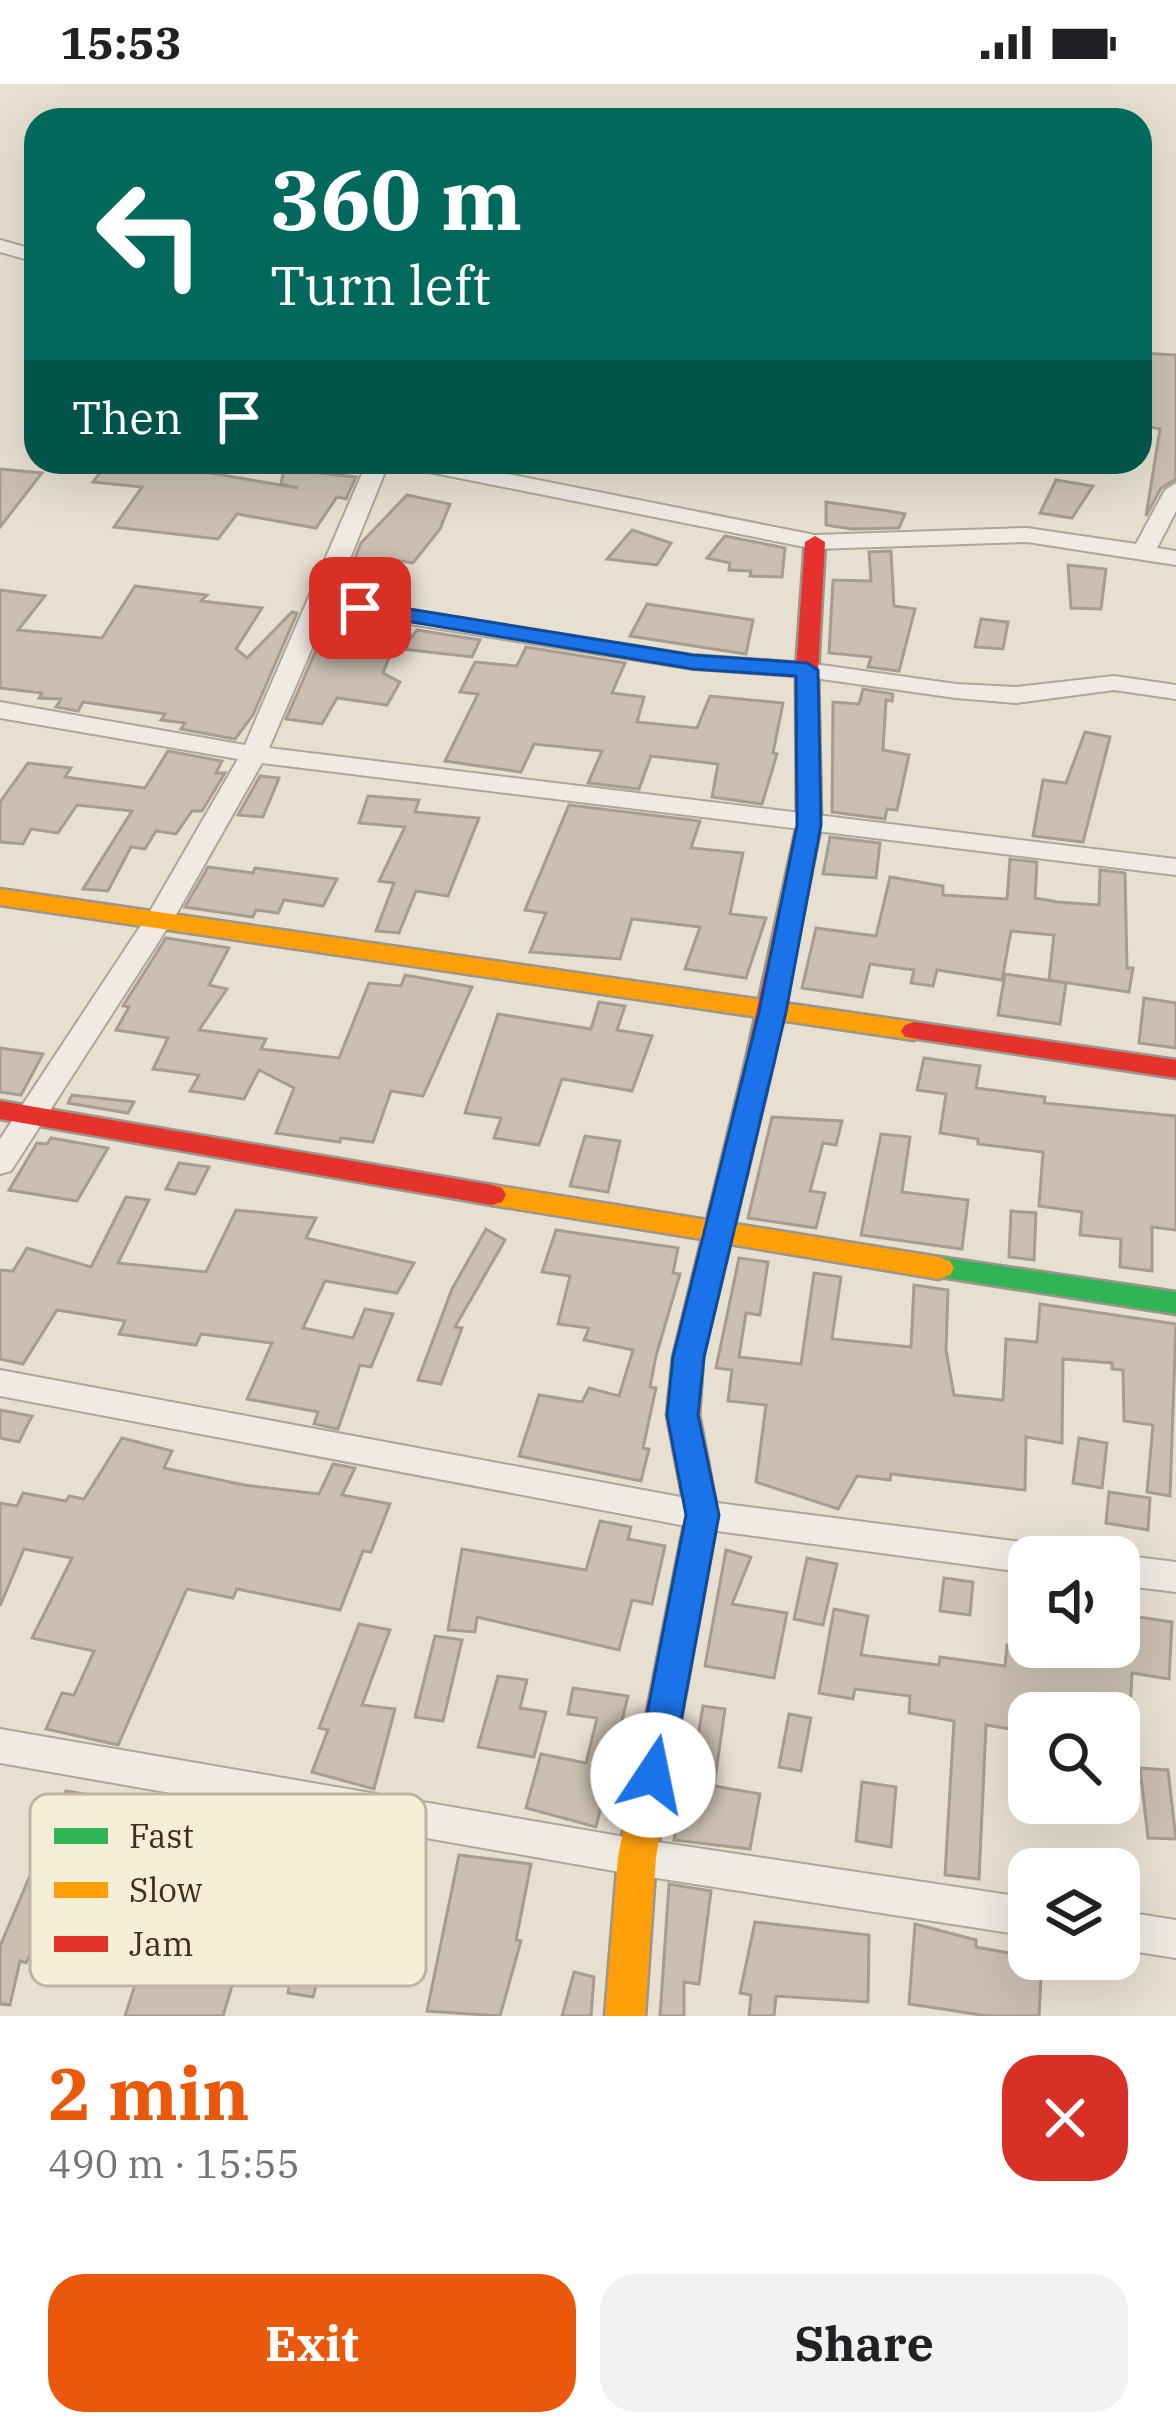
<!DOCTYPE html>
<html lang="en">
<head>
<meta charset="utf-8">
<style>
  body { margin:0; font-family:"IBM Plex Serif",serif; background:#f2f2f2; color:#202124; height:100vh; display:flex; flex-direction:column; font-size:45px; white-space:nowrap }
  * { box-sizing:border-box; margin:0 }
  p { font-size:39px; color:#757577 }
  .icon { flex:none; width:66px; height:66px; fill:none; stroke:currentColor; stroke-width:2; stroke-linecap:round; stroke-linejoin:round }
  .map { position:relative; height:1932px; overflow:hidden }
  .panel { display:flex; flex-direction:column; background:#fff; flex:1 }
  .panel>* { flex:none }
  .hud { position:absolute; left:24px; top:24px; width:1128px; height:366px; border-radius:36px; box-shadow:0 12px 48px #0002; background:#00695c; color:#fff; overflow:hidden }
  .controls { position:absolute; left:1008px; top:1452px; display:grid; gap:24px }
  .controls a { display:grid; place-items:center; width:132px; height:132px; border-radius:24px; background:#fff; box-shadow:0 12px 48px #0002; font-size:60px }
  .pin { position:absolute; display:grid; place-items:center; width:102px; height:102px; color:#fff; margin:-51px; border-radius:24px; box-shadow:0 6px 18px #0006 }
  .me { position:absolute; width:132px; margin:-66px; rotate:11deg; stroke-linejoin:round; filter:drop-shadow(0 0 9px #0008) }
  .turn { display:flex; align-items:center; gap:42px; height:252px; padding:0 48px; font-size:54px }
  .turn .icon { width:156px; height:156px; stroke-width:2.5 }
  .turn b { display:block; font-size:84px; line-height:102px }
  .then { display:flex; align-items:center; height:114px; padding:0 48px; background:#0003; gap:24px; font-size:45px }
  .round { display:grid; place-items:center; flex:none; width:126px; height:126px; border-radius:36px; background:#f2f2f2 }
  .headline { display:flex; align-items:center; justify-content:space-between; height:204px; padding:0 48px }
  h1 { font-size:72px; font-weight:800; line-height:90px; color:#ea580c }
  .cta { display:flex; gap:24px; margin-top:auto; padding:24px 48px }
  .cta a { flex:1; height:138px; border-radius:36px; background:#ea580c; color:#fff; font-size:48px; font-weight:800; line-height:138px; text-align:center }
  .cta a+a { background:#f2f2f2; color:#202124 }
  .status { display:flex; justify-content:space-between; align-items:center; height:84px; padding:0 60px; background:#fff; direction:ltr }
  .status svg { height:33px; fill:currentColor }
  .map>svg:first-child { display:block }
</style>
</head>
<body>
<div class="status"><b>15:53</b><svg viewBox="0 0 49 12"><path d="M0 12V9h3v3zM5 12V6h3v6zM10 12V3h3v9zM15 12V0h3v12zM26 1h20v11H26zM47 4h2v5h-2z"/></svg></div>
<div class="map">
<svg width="1176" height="1932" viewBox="0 0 1176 1932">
  <rect width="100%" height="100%" fill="#e7e0d1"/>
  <!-- building -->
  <g fill="#cbbfb2" stroke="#a89c90" stroke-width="3">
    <path d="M1140 269 1176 271V395L1161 404 1146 432 1160 345 1140 341Z"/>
    <path d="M108 378H172L169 382 298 404 281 400 284 385 356 393 346 415 337 413 316 444 237 430 218 455 114 443 142 403 93 398Z"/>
    <path d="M0 385 42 389 0 443Z"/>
    <path d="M1056 396 1093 402 1072 434 1040 429Z"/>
    <path d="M407 411 450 420 440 445 413 479 389 475 351 512 340 510 361 459Z"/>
    <path d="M826 418 889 427 905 430 899 444 852 445 826 441Z"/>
    <path d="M632 446 671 459 657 481 607 475Z"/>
    <path d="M725 452 785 464 782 493 750 492 751 487 729 486 730 479 707 474Z"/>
    <path d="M891 467 894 522 915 525 899 587 868 583 871 573 829 569 833 496 871 497 869 468Z"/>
    <path d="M1068 481 1106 485 1101 525 1071 524Z"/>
    <path d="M135 502 207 511 201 517 262 524 236 565 247 574 292 528 297 529 253 631 235 655 181 645 185 639 161 636 165 630 83 618 78 627 56 623 61 615 39 614 42 609 0 604V506L45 512 18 546 102 554Z"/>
    <path d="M647 520 753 536 746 570 630 552Z"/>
    <path d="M331 532 401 543 383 589 400 598 387 621 337 614 322 640 286 635Z"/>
    <path d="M981 535 1008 538 1003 565 975 563Z"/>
    <path d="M417 546 480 556 472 573 402 565Z"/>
    <path d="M526 563 625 579 612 609 644 613 637 638 697 644 710 612 783 619 773 669 777 670 762 720 712 713 718 680 651 672 639 705 588 699 602 667 534 660 521 688 445 677 478 610 460 608 475 578 517 582Z"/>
    <path d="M863 605 893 610 892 617 886 616 883 666 909 671 897 726 887 725 885 735 832 728 833 618 859 620Z"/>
    <path d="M1085 648 1110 653 1083 758 1033 752 1043 696 1066 699Z"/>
    <path d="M168 667 222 677 216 689H225L202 727H192L176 750 156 747 145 765 131 763 108 807 83 805 132 727 77 721 58 749 31 745 23 760 0 758V718L28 679 71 684 65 693 145 704Z"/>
    <path d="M260 692 279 694 263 733 238 731Z"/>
    <path d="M368 712 419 716 415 728 479 734 448 812 416 807 399 849 376 847 394 799 379 797 405 743 359 739Z"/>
    <path d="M569 721 700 737 691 764 743 769 730 830 766 834 746 894 685 885 700 843 632 835 620 875 530 868 546 829 525 826Z"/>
    <path d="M830 753 880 759 876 794 823 790Z"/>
    <path d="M1010 775 1037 778 1035 814 1058 818 1099 821 1100 786 1125 789 1127 884H1133L1129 908 1049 896 1054 851 1011 847 1002 896 937 886 933 902 911 899 914 886 870 880 862 913 802 904 816 844 876 852 890 793 943 802V811L1007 815Z"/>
    <path d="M208 783 253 789 255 784 337 795 323 822 284 816 278 829 256 826 253 833 185 823Z"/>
    <path d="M166 854 229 864 209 901 227 905 199 946 266 955 261 965 339 974 369 899 401 902 405 891 472 903 423 1012 391 1007 373 1058 341 1054 340 1058 276 1049 294 1004 259 986 244 1015 190 1007 199 991 153 985 168 954 116 946 129 923 123 922Z"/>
    <path d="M1005 890 1066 899 1060 940 998 931Z"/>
    <path d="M1144 914 1176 919V964L1139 959Z"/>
    <path d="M599 918 625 922 617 946 652 952 632 1007 562 995 539 1061 494 1054 501 1034 465 1029 498 930 591 945Z"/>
    <path d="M0 964 43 970 21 1011 0 1008Z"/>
    <path d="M924 974 980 982 976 1004 1045 1013 1044 1019 1176 1032V1146L1152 1143V1187L1120 1183 1121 1155 1080 1151 1082 1128 1039 1122 1043 1068 978 1060V1055L940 1049 946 1010 917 1006Z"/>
    <path d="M72 1011 134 1018 128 1029 68 1019Z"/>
    <path d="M772 1033 842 1037 836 1061 823 1059 810 1107 825 1109 816 1144 748 1134Z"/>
    <path d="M881 1050 910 1053 902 1108 968 1116 962 1165 861 1151Z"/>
    <path d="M585 1052 620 1057 608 1108 570 1102Z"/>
    <path d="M51 1054 108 1064 77 1117 9 1106 37 1059 47 1060Z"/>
    <path d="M179 1079 209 1083 195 1110 166 1105Z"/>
    <path d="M126 1113 149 1116 118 1179 206 1188 236 1126 316 1134 306 1154 414 1179 397 1209 325 1197 303 1244 353 1254 365 1225 393 1230 371 1283 360 1281 338 1345 314 1340 318 1328 247 1315 272 1259 201 1250 196 1261 119 1250 125 1237 57 1226 23 1280 0 1275V1186L13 1187 27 1164 91 1183Z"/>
    <path d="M1011 1127 1036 1129 1034 1176 1009 1173Z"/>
    <path d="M486 1145 505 1156 455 1243 462 1244 441 1300 418 1296 452 1205Z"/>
    <path d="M556 1146 678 1164 673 1189 680 1190 656 1272 650 1303 656 1304 643 1364 649 1365 641 1397 519 1372 539 1311 582 1318 589 1304 619 1312 633 1266 584 1256 589 1244 558 1240 570 1192 542 1188Z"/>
    <path d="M739 1174 768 1178 760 1231 746 1229 739 1273 801 1280 814 1189 841 1193 832 1255 911 1263 914 1201 948 1206 946 1266 954 1311 1003 1316 1006 1255 1037 1258 1040 1220 1176 1240 1170 1412 1147 1408 1153 1341 1124 1337 1123 1286 1112 1285V1279L1063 1275 1062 1359 1026 1353 1025 1406 891 1390 890 1396 857 1392 838 1425 756 1398 766 1321 728 1317 732 1286 716 1284Z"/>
    <path d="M0 1326 32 1332 19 1358 0 1354Z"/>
    <path d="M122 1354 172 1367 164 1384 244 1401 319 1410 333 1380 355 1384 342 1411 390 1420 371 1468 363 1467 340 1526 237 1505 233 1514 187 1505 118 1661 46 1645 62 1609 74 1611 94 1567 32 1554 72 1474 24 1465 0 1522V1419L17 1422 23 1409 66 1417 69 1412 84 1415Z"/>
    <path d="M1079 1354 1107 1359 1102 1404 1073 1399Z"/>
    <path d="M1109 1408 1150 1414 1148 1446 1106 1439Z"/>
    <path d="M600 1437 631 1443 628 1455 665 1462 652 1520 632 1516 619 1566 477 1533 475 1548 448 1546 462 1465 586 1486Z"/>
    <path d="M726 1466 751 1473 732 1520 787 1529 774 1594 705 1582Z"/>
    <path d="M807 1474 837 1480 823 1541 794 1535Z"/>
    <path d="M944 1494 973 1498 970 1531 940 1527Z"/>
    <path d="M834 1525 868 1532 861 1571 939 1581 940 1573 1005 1582 1007 1561 1090 1575V1563H1119V1530L1172 1538 1169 1595 1132 1589 1130 1629H1029V1648L986 1641 979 1795 945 1791 954 1637 909 1629 910 1612 855 1605 853 1615 819 1609Z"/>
    <path d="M359 1540 390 1546 362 1621 395 1625 374 1705 312 1688 328 1646 319 1644Z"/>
    <path d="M435 1552 462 1556 443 1637 415 1633Z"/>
    <path d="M498 1592 527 1596 520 1624 546 1628 534 1673 478 1663Z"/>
    <path d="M573 1604 628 1612 596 1743 526 1724 541 1670 586 1679 597 1634 568 1630Z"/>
    <path d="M703 1622 725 1625 714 1702 760 1710 750 1765 674 1756 685 1694H691Z"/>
    <path d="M789 1630 811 1634 801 1687 779 1683Z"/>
    <path d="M1140 1684 1168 1686 1176 1755 1148 1754Z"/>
    <path d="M862 1698 896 1703 891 1763 856 1757Z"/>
    <path d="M66 1707 97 1712 85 1742 119 1749 97 1802 62 1796 26 1879 20 1877 10 1921 0 1920V1862Z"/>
    <path d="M277 1744 314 1749 290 1838 332 1844 331 1847 378 1851 372 1885 322 1882 313 1913 288 1909 289 1902 235 1892 223 1932H125L136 1898 76 1888 112 1785 172 1794 178 1774 216 1780 206 1811 257 1819Z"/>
    <path d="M459 1771 531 1780 516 1856 521 1857 500 1932 427 1927Z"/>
    <path d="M669 1800 711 1807 699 1900 684 1898V1932H660Z"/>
    <path d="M755 1838 869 1851 868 1918 776 1912 774 1932H749L751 1911 740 1909Z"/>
    <path d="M915 1840 976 1856V1863L1042 1875 1039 1932H988L909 1920Z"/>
    <path d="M574 1888 594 1893 591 1932H562Z"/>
  </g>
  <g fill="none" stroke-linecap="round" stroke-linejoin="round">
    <defs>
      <g id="street">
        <path d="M0 156 36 166V178L0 168Z"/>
        <path d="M367 378H389L334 514 693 571 807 579 956 600 1016 603 1114 592 1176 601V615L1114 606 1016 619 956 614 807 593 693 585 328 527 269 664 1176 775V791L262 679 177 829 11 1087 0 1090V1055L149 829 238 675 0 634V618L245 661Z"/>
        <path d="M403 378H447L815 451 1027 444 1136 460 1165 406 1176 399V427L1157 464 1176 467V481L1027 458 815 465 414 385Z"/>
        <path d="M0 1286 702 1417 1029 1459 1042 1464 1047 1473H1029V1489L702 1445 0 1312Z"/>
        <path d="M1119 1471 1176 1478V1508L1119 1501V1473H1113Z"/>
        <path d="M0 1645 637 1755 1029 1814V1852L637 1791 0 1679Z"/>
        <path d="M1119 1827 1176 1836V1874L1119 1865Z"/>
      </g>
      <path id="fast" d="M939 1173 1176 1208V1230L928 1191 924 1184 928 1177Z"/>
      <g id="slow">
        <path d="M0 805 914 938 927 947 914 956 0 821Z"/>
        <path d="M759 971 773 980 735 1140 939 1173 950 1177 954 1184 950 1191 939 1195 730 1160 703 1273 699 1331 718 1431 656 1773 645 1932H605L618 1773 686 1431 667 1331 673 1273 702 1155 492 1121 482 1118 478 1111 482 1104 492 1101 707 1136 745 980Z"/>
      </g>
      <g id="jam">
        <path d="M815 452 825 458 818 586 821 741 773 980 759 989 745 980 797 741 796 586 805 458Z"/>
        <path d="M914 938 1176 976V994L905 953 901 947 905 941Z"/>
        <path d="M0 1017 492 1101 502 1104 506 1111 502 1118 492 1121 0 1035Z"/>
      </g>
    </defs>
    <!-- street casing -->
    <use href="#street" stroke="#ada599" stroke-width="4"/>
    <!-- fast casing -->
    <use href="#fast" stroke="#9c958a" stroke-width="5"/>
    <!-- slow casing -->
    <use href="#slow" stroke="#9c958a" stroke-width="5"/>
    <!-- jam casing -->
    <use href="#jam" stroke="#9c958a" stroke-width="5"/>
    <!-- street -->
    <use href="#street" fill="#efebe3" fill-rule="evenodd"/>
    <!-- fast -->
    <use href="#fast" fill="#30b455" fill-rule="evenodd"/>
    <!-- slow -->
    <use href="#slow" fill="#ff9f0a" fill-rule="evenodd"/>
    <!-- jam -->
    <use href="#jam" fill="#e5322d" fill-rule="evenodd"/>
  </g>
  <!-- route -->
  <path fill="#1a73e8" stroke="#114b97" stroke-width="3" d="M360 517 693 571 807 579 818 586 821 741 786 928 704 1273 698 1331 719 1431 671 1691 666 1703 653 1707 640 1703 635 1691 686 1431 667 1331 673 1273 759 928 797 741 796 592 693 585 352 528V519Z"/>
  <!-- legend -->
  <rect x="30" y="1710" width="396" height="192" rx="18" fill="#f7eed8" stroke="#bfb4a1" stroke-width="3"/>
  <rect x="54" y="1744" width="54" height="16" fill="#30b455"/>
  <rect x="54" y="1798" width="54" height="16" fill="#ff9f0a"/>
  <rect x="54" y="1852" width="54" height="16" fill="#e5322d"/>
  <g font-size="33" fill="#3d2e20">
    <text x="129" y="1764">Fast</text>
    <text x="129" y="1818">Slow</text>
    <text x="129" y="1872">Jam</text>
  </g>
</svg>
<div class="controls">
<a><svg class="icon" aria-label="sound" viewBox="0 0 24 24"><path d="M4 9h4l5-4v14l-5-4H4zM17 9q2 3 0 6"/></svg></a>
<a><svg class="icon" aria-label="search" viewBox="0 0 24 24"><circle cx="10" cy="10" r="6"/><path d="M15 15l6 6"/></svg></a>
<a><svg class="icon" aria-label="layers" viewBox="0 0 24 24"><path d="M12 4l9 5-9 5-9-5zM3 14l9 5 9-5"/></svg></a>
</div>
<div class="pin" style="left:360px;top:524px;background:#d93025"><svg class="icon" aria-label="arrive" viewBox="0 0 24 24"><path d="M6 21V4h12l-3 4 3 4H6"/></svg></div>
<svg class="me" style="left:653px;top:1691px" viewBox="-20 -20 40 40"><circle r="19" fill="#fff"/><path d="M0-13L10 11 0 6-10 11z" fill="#1a73e8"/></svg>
<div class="hud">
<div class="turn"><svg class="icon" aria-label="left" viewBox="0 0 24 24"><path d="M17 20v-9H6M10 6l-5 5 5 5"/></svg><div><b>360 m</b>Turn left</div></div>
<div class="then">Then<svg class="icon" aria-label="arrive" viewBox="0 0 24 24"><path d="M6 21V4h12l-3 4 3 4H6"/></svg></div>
</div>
</div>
<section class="panel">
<div class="headline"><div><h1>2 min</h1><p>490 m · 15:55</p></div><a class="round" style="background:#d93025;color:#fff"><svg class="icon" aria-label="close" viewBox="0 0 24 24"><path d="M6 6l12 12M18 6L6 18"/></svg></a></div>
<div class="cta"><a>Exit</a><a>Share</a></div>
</section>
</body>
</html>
